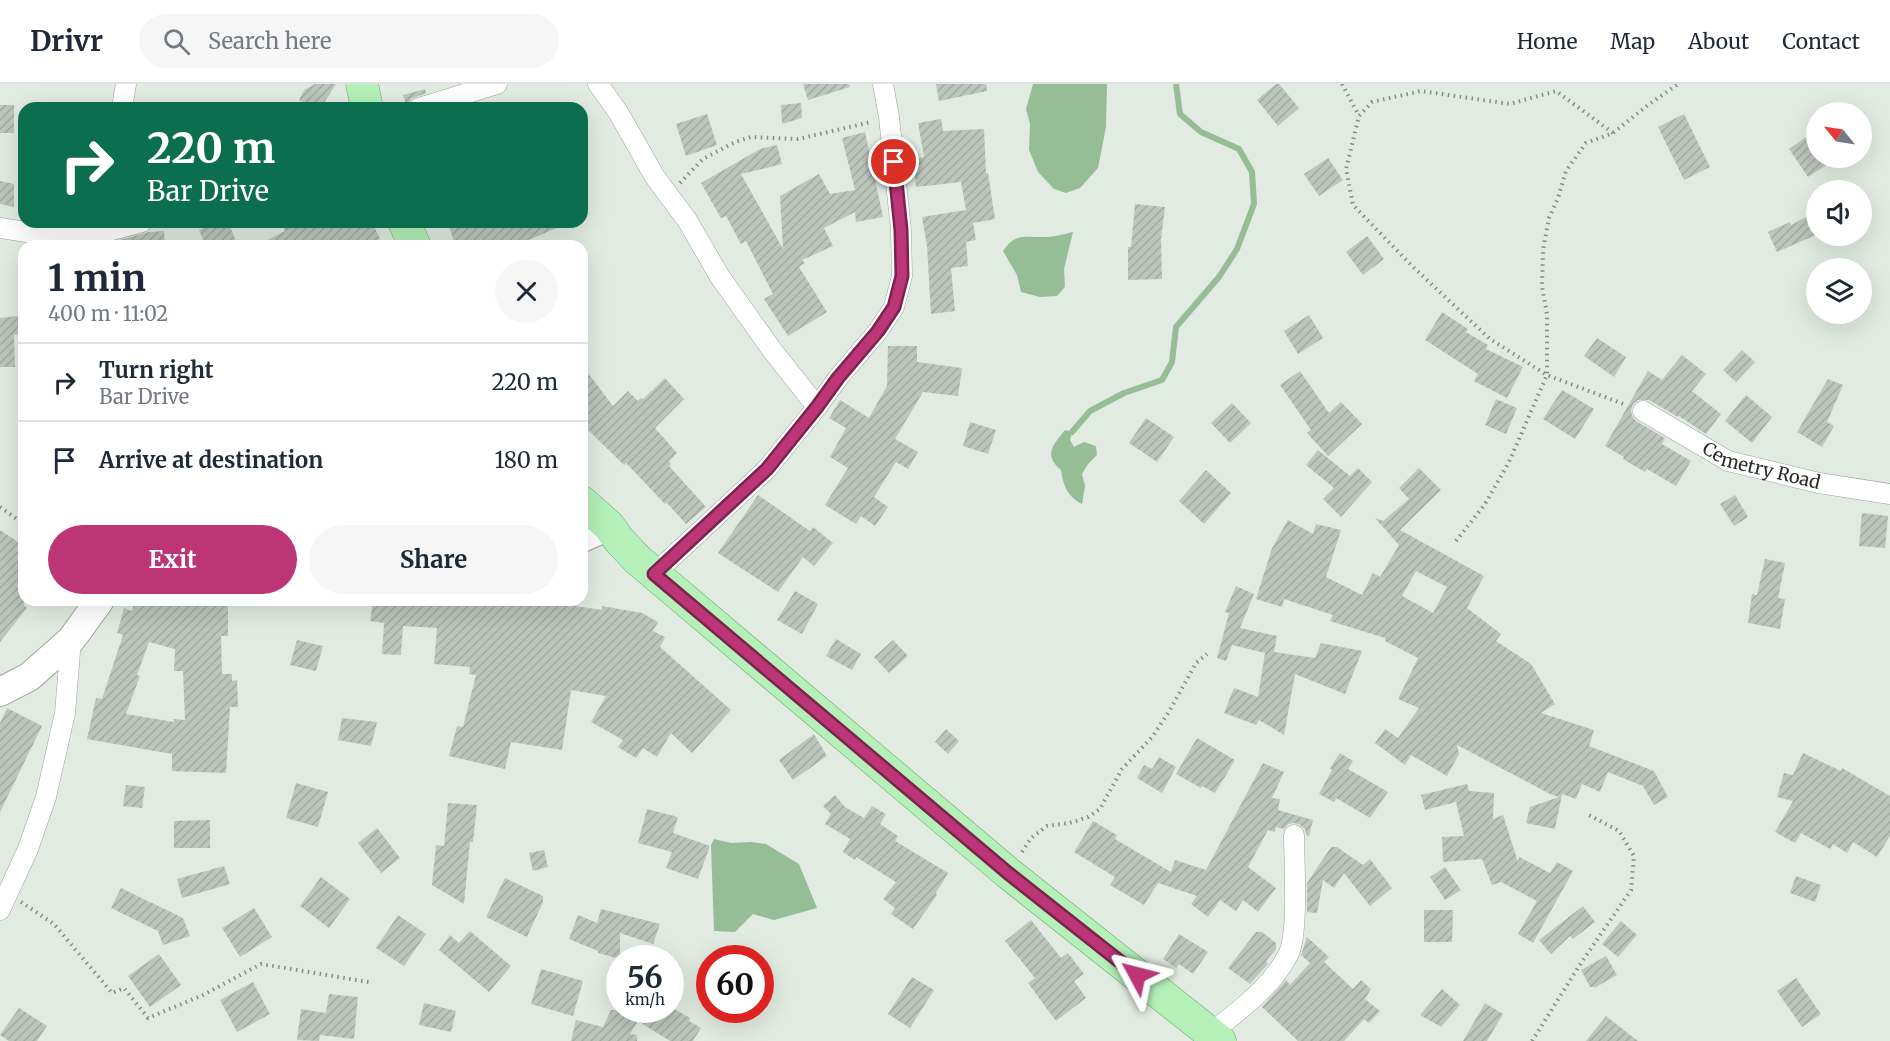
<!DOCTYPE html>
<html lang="en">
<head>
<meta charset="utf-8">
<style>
  body { margin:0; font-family:Merriweather,serif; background:#f6f6f7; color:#1f2937; height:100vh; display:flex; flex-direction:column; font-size:22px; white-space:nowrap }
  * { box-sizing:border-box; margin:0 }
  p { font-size:20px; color:#747a83 }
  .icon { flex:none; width:33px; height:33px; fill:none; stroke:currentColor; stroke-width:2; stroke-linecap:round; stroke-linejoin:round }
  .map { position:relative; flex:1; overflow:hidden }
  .details { position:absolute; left:18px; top:156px; width:570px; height:366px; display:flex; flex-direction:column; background:#fff; border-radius:18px; box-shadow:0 6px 24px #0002 }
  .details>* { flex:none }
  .banner { position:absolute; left:18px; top:18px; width:570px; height:126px; border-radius:18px; box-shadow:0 6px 24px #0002; background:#0b6e4f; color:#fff; overflow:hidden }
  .needle { width:39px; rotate:300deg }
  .buttons { position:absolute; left:1806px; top:18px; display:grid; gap:12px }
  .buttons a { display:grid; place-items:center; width:66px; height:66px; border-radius:50%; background:#fff; box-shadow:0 6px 24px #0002; font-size:30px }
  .speed { position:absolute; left:606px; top:861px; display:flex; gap:12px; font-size:30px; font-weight:700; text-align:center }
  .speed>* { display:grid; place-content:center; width:78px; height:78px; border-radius:50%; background:#fff; box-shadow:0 6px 24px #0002; line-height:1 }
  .speed small { font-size:15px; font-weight:400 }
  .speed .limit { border:9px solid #d22; background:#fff; color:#111 }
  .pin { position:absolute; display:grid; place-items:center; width:51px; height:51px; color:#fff; margin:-26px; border:3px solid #fff; border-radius:50%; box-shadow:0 2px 6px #0007 }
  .me { position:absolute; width:66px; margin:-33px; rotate:308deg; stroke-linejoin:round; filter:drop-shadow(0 0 4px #0008) }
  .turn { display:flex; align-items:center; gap:21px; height:126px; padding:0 30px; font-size:27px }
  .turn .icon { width:78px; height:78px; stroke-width:2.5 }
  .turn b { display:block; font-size:42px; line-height:51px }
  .round { display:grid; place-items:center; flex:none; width:63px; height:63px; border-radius:32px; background:#f6f6f7 }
  .summary { display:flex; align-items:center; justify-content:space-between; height:102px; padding:0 30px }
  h1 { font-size:36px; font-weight:700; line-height:45px }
  .cta { display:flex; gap:12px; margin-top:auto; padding:12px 30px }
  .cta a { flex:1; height:69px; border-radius:36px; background:#bc3677; color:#fff; font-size:24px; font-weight:700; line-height:69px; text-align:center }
  .cta a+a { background:#f6f6f7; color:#1f2937 }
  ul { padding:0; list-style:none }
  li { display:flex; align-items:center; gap:18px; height:78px; padding:0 30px; border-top:2px solid #e0e1e3 }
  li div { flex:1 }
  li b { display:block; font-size:22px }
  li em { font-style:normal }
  header { display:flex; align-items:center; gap:36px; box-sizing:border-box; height:84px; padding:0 30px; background:#fff; border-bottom:2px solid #e0e1e3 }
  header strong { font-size:28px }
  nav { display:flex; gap:33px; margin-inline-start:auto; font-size:21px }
  .search { width:420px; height:54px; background:#f6f6f7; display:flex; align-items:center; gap:15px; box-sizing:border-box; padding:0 21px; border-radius:33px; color:#747a83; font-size:22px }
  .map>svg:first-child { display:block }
</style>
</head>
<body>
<header>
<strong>Drivr</strong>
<div class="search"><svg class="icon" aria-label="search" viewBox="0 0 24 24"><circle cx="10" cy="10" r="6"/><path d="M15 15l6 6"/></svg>Search here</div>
<nav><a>Home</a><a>Map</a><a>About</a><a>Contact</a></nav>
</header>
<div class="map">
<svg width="1890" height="957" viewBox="0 0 1890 957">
  <defs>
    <pattern id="building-hatch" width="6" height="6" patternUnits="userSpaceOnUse" patternTransform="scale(1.5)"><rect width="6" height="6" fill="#bcc6bc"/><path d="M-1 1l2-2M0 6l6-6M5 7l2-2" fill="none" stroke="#a2aaa2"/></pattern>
  </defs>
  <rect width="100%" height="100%" fill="#e1ebe1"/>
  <!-- water -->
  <g fill="#96bd96">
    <path d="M1033 0H1107L1106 43 1098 84 1080 104 1066 109 1054 105 1038 88 1029 66 1030 40 1026 25Z"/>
    <path d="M1073 148 1064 185 1065 203 1057 212 1040 213 1021 208 1017 191 1003 167C1016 148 1025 154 1045 153 1054 153 1064 150 1073 148Z"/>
    <path d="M1065 346 1072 348 1070 356 1074 363 1084 358 1096 362 1097 371 1088 380 1082 390 1085 402 1082 420C1068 413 1063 402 1061 386 1043 371 1053 361 1065 346Z"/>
    <path d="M714 755 731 759 751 758 766 760 799 780 817 824 774 836 753 830 735 848 714 847 711 761Z"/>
  </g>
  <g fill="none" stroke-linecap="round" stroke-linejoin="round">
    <!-- stream -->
    <path stroke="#96bd96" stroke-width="6" d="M1072 348 1090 327 1124 309 1162 296 1172 278 1176 243 1219 193 1237 165 1254 120 1252 88 1239 65 1201 48 1180 30 1176 0"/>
  </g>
  <!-- building -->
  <g fill="url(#building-hatch)" fill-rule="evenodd">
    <path d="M315 0H336L321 24H313L299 16 304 6Z"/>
    <path d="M803 0H849L850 3 808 16Z"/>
    <path d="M936 0H986L987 7 939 17Z"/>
    <path d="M1276 0H1279L1299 24 1278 42 1257 16Z"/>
    <path d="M425 5 426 9 411 15 407 24 403 11Z"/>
    <path d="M801 19 802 34 782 40 781 21Z"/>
    <rect x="0" y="21" width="14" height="28"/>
    <path d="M707 30 717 61 686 72 676 40Z"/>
    <path d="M1684 30 1710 83 1684 96 1658 43Z"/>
    <path d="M941 35 943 47 984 45 986 89H988L995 135 973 139 976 156 966 158 968 182 951 184 955 227 931 230 927 162 922 133 966 126 961 98 916 103 913 75 924 73 918 39Z"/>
    <path d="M1816 46V74H1837L1808 93 1789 65Z"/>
    <path d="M865 48 883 133 856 138 855 128 824 144 833 162 802 176 805 179 799 183 827 228 788 252 764 215 773 210 746 157 741 160 726 132 721 134 701 99 760 65 777 61 782 80 741 90 783 165 780 112 819 90 830 110 855 106 842 54Z"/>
    <path d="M1328 74 1343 96 1319 112 1304 90Z"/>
    <path d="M0 97 14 100V123L0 120Z"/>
    <path d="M1135 120 1165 123 1161 155 1162 195 1128 196V163H1131Z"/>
    <path d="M1816 128V151L1777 168 1768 148 1790 138 1791 141Z"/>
    <path d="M218 138H228L236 157 222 162H206L199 146Z"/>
    <path d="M280 138H335L337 143 347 138H372L380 155 365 162H256L285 147Z"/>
    <path d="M448 138H571L514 162H455Z"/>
    <path d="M164 147 165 162H112V158L149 148Z"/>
    <path d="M1367 152 1384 175 1363 191 1346 168Z"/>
    <path d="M1442 228 1468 245 1466 248 1488 261 1486 265 1523 283 1507 314 1474 297 1478 290 1425 256Z"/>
    <path d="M24 231V250L14 251 15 283H0V234Z"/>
    <path d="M1309 231 1323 254 1298 270 1284 247Z"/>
    <path d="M1597 254 1626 273 1614 293 1584 272Z"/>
    <path d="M888 262H917V278L962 284 958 312 923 308 895 355 918 368 908 385 896 378 874 413 888 423 875 442 861 432 856 440 825 421 848 384 830 373 846 344 829 334 840 316 869 334 887 302Z"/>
    <path d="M1742 266 1755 278 1736 298 1723 286Z"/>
    <path d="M1682 271 1706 290 1692 307 1721 330 1706 350 1679 332 1678 333 1649 316H1638L1633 320 1631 326 1632 332 1636 337 1665 354 1662 360 1691 377 1676 402 1647 385 1645 388 1623 375 1624 373 1605 362 1648 287 1662 296Z"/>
    <path d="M582 281 613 322 628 307 638 317 641 314 643 315 665 294 684 315 655 344 677 369 669 377 671 380 669 382 706 423 686 440 667 419 665 420 626 379 624 381 582 340Z"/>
    <path d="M1300 287 1329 329 1341 318 1362 340 1328 372 1307 349 1311 346 1280 301Z"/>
    <path d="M1828 295 1843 301 1827 338 1834 342 1822 363 1797 348Z"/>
    <path d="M1562 306 1594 325 1575 355 1543 335Z"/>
    <path d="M1746 311 1772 333 1752 359 1725 337Z"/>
    <path d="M1496 315 1517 324 1506 350 1485 341Z"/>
    <path d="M1232 319 1251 339 1230 359 1211 339Z"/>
    <path d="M1146 334 1174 353 1157 378 1129 359Z"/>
    <path d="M970 338 996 346 988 370 963 362Z"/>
    <path d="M1318 366 1350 392 1358 384 1372 398 1341 433 1323 415 1334 404 1306 381Z"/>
    <path d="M1419 384 1441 406 1400 446 1484 492 1467 524 1501 550 1496 557 1531 580 1555 620 1541 629 1594 646 1589 662 1654 687 1668 713 1654 721 1643 702 1608 688 1600 708 1582 700 1576 715 1562 710 1555 745 1526 739 1530 723 1559 713 1550 710 1457 661 1459 670 1447 692 1411 671 1405 681 1375 659 1385 645 1398 654 1419 624 1398 615 1418 574 1385 557V554L1330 537 1333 531 1284 515 1282 523 1256 515 1272 464 1288 436 1313 450 1316 440 1341 446 1326 493 1362 511 1373 489 1380 493 1399 461 1375 434 1383 437 1409 415 1399 404ZM1416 487 1447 503 1433 529 1402 512Z"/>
    <path d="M1206 386 1231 409 1204 440 1179 417Z"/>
    <path d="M758 411 810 447 813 443 833 459 814 482 803 473 778 508 718 469Z"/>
    <path d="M1735 411 1748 433 1734 442 1720 420Z"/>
    <path d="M1862 429 1888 432 1885 464 1859 462Z"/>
    <path d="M0 446 24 462V521L27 524 0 558Z"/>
    <path d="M1765 475 1785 479 1778 514 1785 515 1780 545 1748 539 1752 510 1757 511Z"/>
    <path d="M1236 502 1254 510 1240 544 1277 552 1274 568 1315 574 1321 559 1362 567 1345 610 1295 590 1284 651 1259 636 1256 641 1224 629 1234 604 1258 613 1265 569 1232 561 1226 577 1217 574 1229 529 1225 528Z"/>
    <path d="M795 507 818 520 802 550 777 536Z"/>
    <path d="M135 516H228V552H221L222 590H232V597L237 596 238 623H230L226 689 172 687V670L87 655 96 614 102 615 123 551 117 549 124 524 132 527ZM149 558 175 565 174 587H183L185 636 174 635V638L126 630 140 592 137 591Z"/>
    <path d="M373 516H536L602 526V522L642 529 658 538 653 547 665 553 660 563 731 626 692 669 671 649 657 673 643 664 636 674 618 663 623 656 591 638 606 612 571 606 562 666 511 658 505 685 449 672 457 642 463 643 476 591 469 590 470 583 434 580 437 544 403 542 401 571 382 570 384 539 370 537Z"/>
    <path d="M836 555 861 570 852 586 826 572Z"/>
    <path d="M297 556 323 562 316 587 290 581Z"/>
    <path d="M893 556 908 572 889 589 874 573Z"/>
    <path d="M7 624 42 642 0 728V639Z"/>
    <path d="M342 634 377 638 371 662 338 656Z"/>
    <path d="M946 645 959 657 948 670 935 658Z"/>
    <path d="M814 650 827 672 793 696 779 676Z"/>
    <path d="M1197 654 1235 676 1215 709 1202 702 1201 704 1176 690Z"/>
    <path d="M1340 669 1353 677 1348 685 1388 708 1370 734 1336 714 1334 718 1319 710 1332 686 1330 684Z"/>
    <path d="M1803 669 1841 687 1842 684 1890 712V752L1877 773 1853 758 1847 769 1833 760 1830 765 1801 749 1795 759 1775 748 1793 717 1777 713 1784 689 1793 691Z"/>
    <path d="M1159 673 1176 683 1162 709 1137 694 1144 681 1152 685Z"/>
    <path d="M1263 679 1284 688 1272 714 1280 715 1278 726 1313 736 1309 752 1306 751 1305 745 1300 741 1294 739 1288 740 1284 745 1276 743 1275 748 1268 746 1248 783 1276 804 1258 828 1243 816 1236 827 1220 816 1208 833 1191 820 1197 812 1158 799 1144 821 1110 801 1115 793 1074 768 1093 737 1117 751 1115 755 1171 788 1175 776 1206 786Z"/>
    <path d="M296 699 328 708 318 743 286 734Z"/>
    <path d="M1467 700 1469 707 1494 709 1493 735 1503 731 1518 778 1519 773 1550 789 1557 778 1573 787 1533 859 1518 850 1537 817 1501 798 1492 801 1482 775 1443 778 1442 753 1464 752 1456 718 1425 726 1421 711Z"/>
    <path d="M126 701 145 703 142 724 123 722Z"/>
    <path d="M835 711 845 723 864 734 872 722 886 730 880 740 898 752 895 757 948 789 936 809 937 811 913 845 891 830 895 824 883 815 896 798 856 773 855 776 843 768 850 755 825 740 831 730 823 722Z"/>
    <path d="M448 719 477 721 473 758H470L464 820 432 801 436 761 444 762Z"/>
    <path d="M647 725 678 733 673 749 710 762 698 795 666 784 672 768 638 759Z"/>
    <path d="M210 736V764H174V737Z"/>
    <path d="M377 744 400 774 381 789 358 759Z"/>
    <path d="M1331 763H1337L1363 781 1370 775 1392 804 1370 822 1344 789 1334 804 1323 796 1317 829 1307 828V799Z"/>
    <path d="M544 766 548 783 533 787 529 769Z"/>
    <path d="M224 782 230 800 182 814 177 795Z"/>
    <path d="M1445 783 1461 806 1445 816 1430 793Z"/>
    <path d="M1796 792 1821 801 1815 818 1790 809Z"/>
    <path d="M321 793 350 815 329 844 300 822Z"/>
    <path d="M505 794 543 812V818L527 853 486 833Z"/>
    <path d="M121 804 183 834 190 852 163 861 158 847 111 824Z"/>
    <path d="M1583 822 1595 838 1573 855 1570 852 1551 870 1539 856Z"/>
    <path d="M254 824 272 853 240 873 222 844Z"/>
    <path d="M601 825 660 840 653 860 620 849V875L598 869V867L569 855 578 831 597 839Z"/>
    <path d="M1424 826H1453L1452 858H1424Z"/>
    <path d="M398 831 426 850 404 882 376 864Z"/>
    <path d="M1031 836 1061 874 1068 869 1084 890 1074 897 1086 914 1056 937 1028 899 1035 894 1005 857Z"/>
    <path d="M1621 837 1637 851 1618 873 1602 860Z"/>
    <path d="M470 847 511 882 489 908 439 866 450 851 459 859Z"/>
    <path d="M1256 848H1262L1276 859V865L1266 877 1268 880 1250 900 1228 884Z"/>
    <path d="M1179 850 1208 868 1193 890 1179 880 1176 884 1163 875Z"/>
    <path d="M1307 853 1329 873 1324 878 1353 905 1361 896 1371 905 1365 915 1380 927 1369 939 1364 935 1344 957H1298L1262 923 1286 896 1290 901 1310 879 1301 871Z"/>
    <path d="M159 870 181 901 150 923 128 892Z"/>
    <path d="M1606 872 1617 891 1596 903H1590L1581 886Z"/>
    <path d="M541 885 583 897 573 932 531 920Z"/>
    <path d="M912 893 934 906 910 944 888 930Z"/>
    <path d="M1796 894 1821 930 1802 943 1777 907Z"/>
    <path d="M253 898 270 930 237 948 220 916Z"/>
    <path d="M1442 905 1460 921 1441 943 1420 931Z"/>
    <path d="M329 910 358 913 354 955 320 951 319 957 297 956 301 925 326 929Z"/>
    <path d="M424 919 456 927 451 948 419 941Z"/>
    <path d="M1485 919 1503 930 1487 957H1463Z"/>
    <path d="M19 924 47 942 37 957H9L0 951Z"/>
    <path d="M611 926H676L690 934 689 937 701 944 693 957H670L638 937 630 950 637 951V957H571L576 936 603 943Z"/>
    <path d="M1606 932 1638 957H1586Z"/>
  </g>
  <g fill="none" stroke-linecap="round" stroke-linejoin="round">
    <defs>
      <g id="minor">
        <path d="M598 0 618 28 655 93 687 136 720 193 772 266 817 323"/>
        <path d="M122 24 126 0"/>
        <path d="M419 24 497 0"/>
        <path d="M0 144 39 150 104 148 142 138"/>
        <path id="s1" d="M1643 327 1728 377 1819 399 1890 410"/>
        <path d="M654 490 767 385 817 323 838 294 878 247 894 223 902 192 901 146 889 33 883 0"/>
        <path d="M0 826 28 765 46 713 65 629 71 556"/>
        <path d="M1211 949C1239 926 1271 904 1288 871 1299 851 1294 777 1294 751"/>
      </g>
      <g id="secondary">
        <path d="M582 454 609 442"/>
        <path d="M0 608 29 593 71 556 100 516"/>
      </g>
      <g id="primary">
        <path d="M362 0 367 24"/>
        <path d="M404 138 415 162"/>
        <path d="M582 418 609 442 619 456 638 476 1008 789 1220 957"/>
      </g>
    </defs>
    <!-- minor casing -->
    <use href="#minor" stroke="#9aa49a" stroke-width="21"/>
    <!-- secondary casing -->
    <use href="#secondary" stroke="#9aa49a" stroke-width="30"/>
    <!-- primary casing -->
    <use href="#primary" stroke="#63a667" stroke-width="33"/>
    <!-- path -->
    <g stroke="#858c85" stroke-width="4" stroke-dasharray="1.5 4.5" stroke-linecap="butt">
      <path d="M1342 0 1359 32"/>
      <path d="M1613 49 1556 7 1510 20 1421 7 1372 18 1359 32 1346 85 1353 121 1411 181 1490 255 1547 291 1626 321"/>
      <path d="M680 99 703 75 735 58 751 53 798 55 871 38"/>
      <path d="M0 423 24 440"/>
      <path d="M1456 457 1485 420 1509 378 1547 291V230L1542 202 1543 166 1549 134 1558 114 1566 87 1586 59 1613 49 1648 21 1678 0"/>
      <path d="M1022 768 1031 754 1047 742 1070 739 1088 733 1100 725 1122 685 1153 652 1170 626 1196 579 1207 570"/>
      <path d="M21 818 54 840 112 909 124 904 148 934 203 911 261 880 369 898"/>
      <path d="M1532 957 1579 882 1631 806 1634 772 1619 747 1589 731"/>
    </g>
    <!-- minor -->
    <use href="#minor" stroke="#fff" stroke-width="20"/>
    <!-- secondary -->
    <use href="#secondary" stroke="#fff" stroke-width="28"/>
    <!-- primary -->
    <use href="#primary" stroke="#b4f0b8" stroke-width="32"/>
  </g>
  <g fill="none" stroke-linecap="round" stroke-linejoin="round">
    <defs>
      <path id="route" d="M894 78 901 146 902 192 894 223 878 247 838 294 817 323 767 385 654 490 1008 789 1137 891"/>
    </defs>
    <!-- route casing -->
    <use href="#route" stroke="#7a234d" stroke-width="15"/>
    <!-- route -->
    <use href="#route" stroke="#bc3677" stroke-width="10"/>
  </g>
  <g text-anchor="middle" stroke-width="6" stroke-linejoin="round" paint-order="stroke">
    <!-- street labels -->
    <g font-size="18" fill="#2a2e2a" stroke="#eff9ef">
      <text dy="6" stroke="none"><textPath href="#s1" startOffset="132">Cemetry Road</textPath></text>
    </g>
  </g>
</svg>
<div class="buttons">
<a><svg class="needle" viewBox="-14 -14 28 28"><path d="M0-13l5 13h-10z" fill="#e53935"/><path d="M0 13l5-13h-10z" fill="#747a83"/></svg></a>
<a><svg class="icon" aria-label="sound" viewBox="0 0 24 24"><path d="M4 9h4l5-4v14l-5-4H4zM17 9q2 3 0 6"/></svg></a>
<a><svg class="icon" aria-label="layers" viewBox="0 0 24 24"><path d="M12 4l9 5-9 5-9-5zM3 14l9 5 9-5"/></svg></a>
</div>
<div class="speed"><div>56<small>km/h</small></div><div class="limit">60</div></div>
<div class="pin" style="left:894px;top:78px;background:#d93025"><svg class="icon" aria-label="arrive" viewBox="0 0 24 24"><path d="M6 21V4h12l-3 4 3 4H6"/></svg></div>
<svg class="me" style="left:1137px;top:891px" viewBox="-20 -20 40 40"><path d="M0-17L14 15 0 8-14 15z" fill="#bc3677" stroke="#fff" stroke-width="4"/></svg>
<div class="banner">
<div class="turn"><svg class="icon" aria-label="right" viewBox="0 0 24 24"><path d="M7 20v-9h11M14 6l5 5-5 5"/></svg><div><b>220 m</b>Bar Drive</div></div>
</div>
<section class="details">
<div class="summary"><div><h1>1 min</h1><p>400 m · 11:02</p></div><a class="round"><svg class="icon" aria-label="close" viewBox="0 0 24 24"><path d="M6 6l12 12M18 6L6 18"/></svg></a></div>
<ul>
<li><svg class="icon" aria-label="right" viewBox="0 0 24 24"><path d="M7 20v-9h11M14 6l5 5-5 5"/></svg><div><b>Turn right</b><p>Bar Drive</p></div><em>220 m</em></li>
<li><svg class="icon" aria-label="arrive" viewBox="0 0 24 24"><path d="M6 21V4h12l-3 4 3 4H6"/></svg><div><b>Arrive at destination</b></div><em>180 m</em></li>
</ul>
<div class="cta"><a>Exit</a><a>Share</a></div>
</section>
</div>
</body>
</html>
